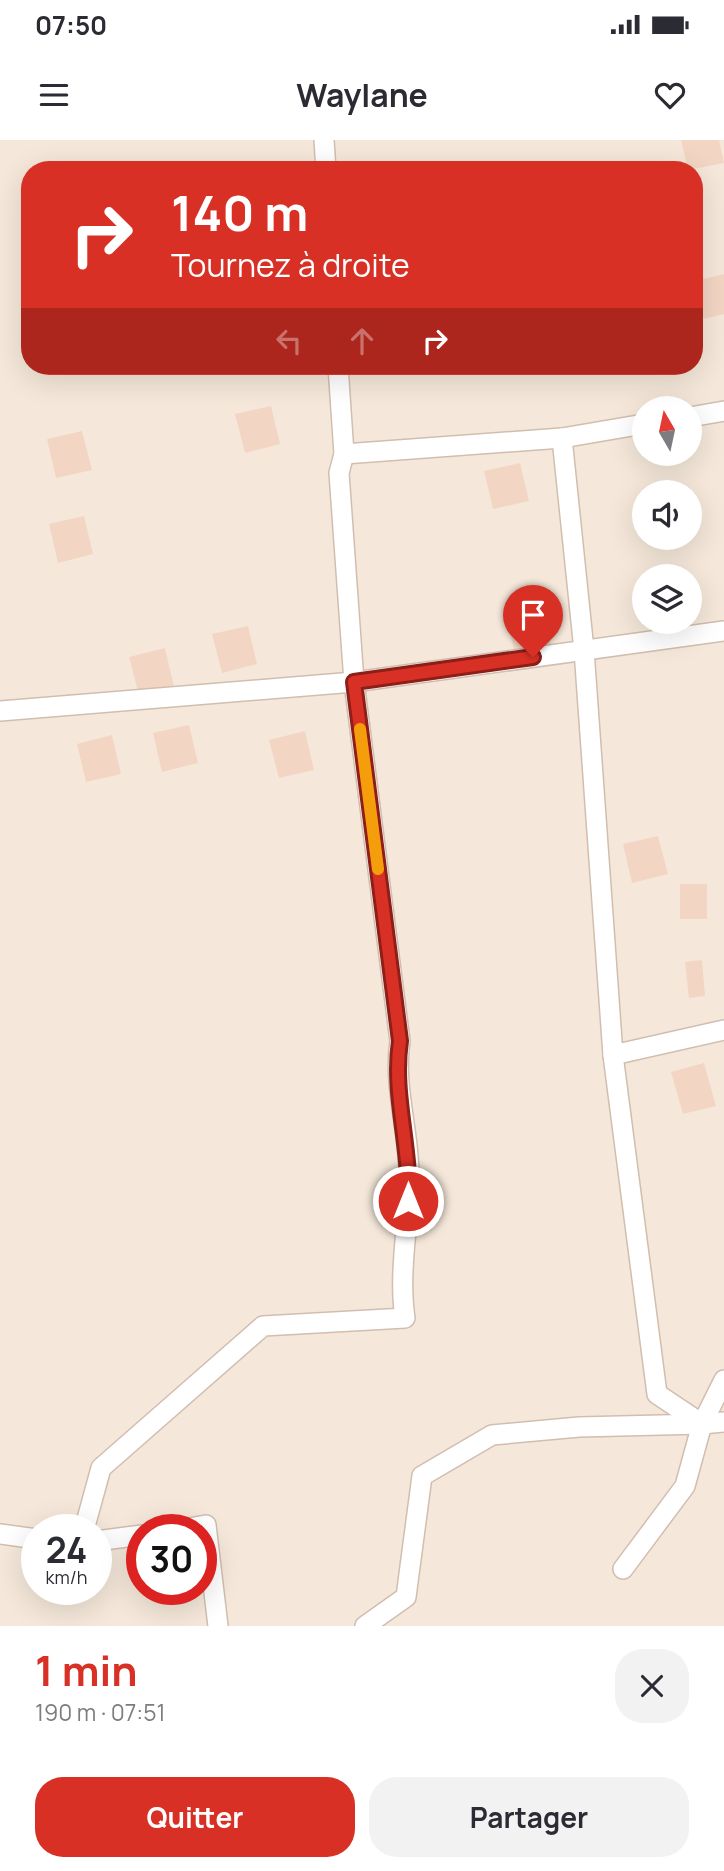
<!DOCTYPE html>
<html lang="fr">
<head>
<meta charset="utf-8">
<style>
  body { margin:0; font-family:Manrope,sans-serif; background:#f2f2f3; color:#2b2b33; height:100vh; display:flex; flex-direction:column; font-size:26px; white-space:nowrap }
  * { box-sizing:border-box; margin:0 }
  p { font-size:23px; color:#7c7c81 }
  .icon { flex:none; width:38px; height:38px; fill:none; stroke:currentColor; stroke-width:2; stroke-linecap:round; stroke-linejoin:round }
  .map { position:relative; height:1486px; overflow:hidden }
  .details { display:flex; flex-direction:column; background:#fff; flex:1 }
  .details>* { flex:none }
  .hud { position:absolute; left:21px; top:21px; width:682px; height:214px; border-radius:28px; box-shadow:0 7px 28px #0002; background:#d93025; color:#fff; overflow:hidden }
  .needle { width:46px; rotate:351deg }
  .tools { position:absolute; left:632px; top:256px; display:grid; gap:14px }
  .tools a { display:grid; place-items:center; width:70px; height:70px; border-radius:50%; background:#fff; box-shadow:0 7px 28px #0002; font-size:35px }
  .speed { position:absolute; left:21px; top:1374px; display:flex; gap:14px; font-size:35px; font-weight:700; text-align:center }
  .speed>* { display:grid; place-content:center; width:91px; height:91px; border-radius:50%; background:#fff; box-shadow:0 7px 28px #0002; line-height:1 }
  .speed small { font-size:18px; font-weight:400 }
  .speed .limit { border:10px solid #d22; background:#fff; color:#111 }
  .pin { position:absolute; display:grid; place-items:center; width:60px; height:60px; color:#fff; margin:-72px -30px; border-radius:50% 50% 50% 0; rotate:-45deg; box-shadow:0 0 7px #0007 }
  .pin .icon { rotate:45deg }
  .me { position:absolute; width:77px; margin:-38px; rotate:0deg; stroke-linejoin:round; filter:drop-shadow(0 0 5px #0008) }
  .turn { display:flex; align-items:center; gap:24px; height:147px; padding:0 35px; font-size:32px }
  .turn .icon { width:91px; height:91px; stroke-width:2.5 }
  .turn b { display:block; font-size:49px; line-height:60px }
  .lanes { display:flex; align-items:center; height:66px; padding:0 35px; background:#0003; justify-content:center; gap:35px; direction:ltr }
  .lanes .off { opacity:.35 }
  .round { display:grid; place-items:center; flex:none; width:74px; height:74px; border-radius:28px; background:#f2f2f3 }
  .overview { display:flex; align-items:center; justify-content:space-between; height:119px; padding:0 35px }
  h1 { font-size:42px; font-weight:700; line-height:52px; color:#d93025 }
  .button { display:flex; gap:14px; margin-top:auto; padding:14px 35px }
  .button a { flex:1; height:80px; border-radius:28px; background:#d93025; color:#fff; font-size:28px; font-weight:700; line-height:80px; text-align:center }
  .button a+a { background:#f2f2f3; color:#2b2b33 }
  .status { display:flex; justify-content:space-between; align-items:center; height:49px; padding:0 35px; background:#fff; direction:ltr }
  .status svg { height:19px; fill:currentColor }
  header { display:flex; justify-content:space-between; align-items:center; height:91px; padding:0 35px; background:#fff; font-size:32px; font-weight:700 }
  .map>svg:first-child { display:block }
</style>
</head>
<body>
<div class="status"><b>07:50</b><svg viewBox="0 0 49 12"><path d="M0 12V9h3v3zM5 12V6h3v6zM10 12V3h3v9zM15 12V0h3v12zM26 1h20v11H26zM47 4h2v5h-2z"/></svg></div>
<header><svg class="icon" aria-label="menu" viewBox="0 0 24 24"><path d="M4 6h16M4 12h16M4 18h16"/></svg>Waylane<svg class="icon" aria-label="heart" viewBox="0 0 24 24"><path d="M12 20l-8-8c-3-5 5-10 8-4 3-6 11-1 8 4z"/></svg></header>
<div class="map">
<svg width="724" height="1486" viewBox="0 0 724 1486">
  <rect width="100%" height="100%" fill="#fdf6ec"/>
  <!-- residential -->
  <path fill="#f5e8da" fill-rule="evenodd" d="M0 0H724V1486H0ZM30 30H695V226H30ZM644 268H690V313H644ZM644 352H690V397H644ZM644 436H690V481H644ZM37 1390H96V1449H37ZM142 1390H201V1449H142Z"/>
  <!-- building -->
  <g fill="#f3d5c3">
    <path d="M681 0H719L724 23 688 30Z"/>
    <path d="M724 134V174L703 179 695 141Z"/>
    <path d="M271 266 280 304 245 313 235 274Z"/>
    <path d="M82 291 92 330 56 338 47 299Z"/>
    <path d="M520 323 529 361 493 369 484 331Z"/>
    <path d="M84 376 93 414 58 423 49 384Z"/>
    <path d="M545 480 554 519 518 527 509 488Z"/>
    <path d="M248 486 257 524 222 533 212 494Z"/>
    <path d="M165 508 174 547 139 555 129 517Z"/>
    <path d="M189 585 198 623 162 632 153 593Z"/>
    <path d="M305 591 314 630 279 638 269 600Z"/>
    <path d="M112 595 121 634 86 642 77 604Z"/>
    <path d="M658 696 668 734 632 743 623 704Z"/>
    <rect x="680" y="744" width="27" height="35"/>
    <path d="M702 820 705 856 689 858 685 822Z"/>
    <path d="M704 923 716 966 683 974 671 932Z"/>
  </g>
  <g fill="none" stroke-linecap="round" stroke-linejoin="round">
    <defs>
      <g id="street">
        <path d="M324 0 326 30"/>
        <path d="M690 277 724 271"/>
        <path d="M562 298 584 510 613 915 657 1254 702 1284 724 1282"/>
        <path d="M344 314 562 298 644 284"/>
        <path d="M0 571 354 542 724 491"/>
        <path d="M613 915 724 890"/>
        <path d="M84 1390 101 1328 263 1186 405 1178C398 1132 409 1085 409 1039 410 993 393 948 400 901L354 542 339 333 344 314 338 226"/>
        <path d="M177 1390 206 1385 218 1486"/>
        <path d="M0 1394 37 1399"/>
        <path d="M96 1401 142 1395"/>
        <path d="M623 1429 685 1346 702 1284 724 1240"/>
        <path d="M365 1486 406 1457 422 1336 492 1295 579 1287 702 1284"/>
      </g>
    </defs>
    <!-- street casing -->
    <use href="#street" stroke="#d1beb0" stroke-width="22"/>
    <!-- street -->
    <use href="#street" stroke="#fff" stroke-width="19"/>
  </g>
  <g fill="none" stroke-linecap="round" stroke-linejoin="round">
    <defs>
      <path id="route" d="M408 1061C411 1007 392 954 400 901L354 542 533 517"/>
    </defs>
    <!-- route casing -->
    <use href="#route" stroke="#8d1f18" stroke-width="18"/>
    <!-- route -->
    <use href="#route" stroke="#d93025" stroke-width="12"/>
    <!-- slow -->
    <path stroke="#f59e0b" stroke-width="12" d="M360 589 378 729"/>
  </g>
</svg>
<div class="tools">
<a><svg class="needle" viewBox="-14 -14 28 28"><path d="M0-13l5 13h-10z" fill="#e53935"/><path d="M0 13l5-13h-10z" fill="#7c7c81"/></svg></a>
<a><svg class="icon" aria-label="sound" viewBox="0 0 24 24"><path d="M4 9h4l5-4v14l-5-4H4zM17 9q2 3 0 6"/></svg></a>
<a><svg class="icon" aria-label="layers" viewBox="0 0 24 24"><path d="M12 4l9 5-9 5-9-5zM3 14l9 5 9-5"/></svg></a>
</div>
<div class="speed"><div>24<small>km/h</small></div><div class="limit">30</div></div>
<div class="pin" style="left:533px;top:517px;background:#d93025"><svg class="icon" aria-label="arrive" viewBox="0 0 24 24"><path d="M6 21V4h12l-3 4 3 4H6"/></svg></div>
<svg class="me" style="left:408px;top:1061px" viewBox="-20 -20 40 40"><circle r="17" fill="#d93025" stroke="#fff" stroke-width="3"/><path d="M0-11L8 9 0 5-8 9z" fill="#fff"/></svg>
<div class="hud">
<div class="turn"><svg class="icon" aria-label="right" viewBox="0 0 24 24"><path d="M7 20v-9h11M14 6l5 5-5 5"/></svg><div><b>140 m</b>Tournez à droite</div></div>
<div class="lanes"><svg class="icon off" aria-label="left" viewBox="0 0 24 24"><path d="M17 20v-9H6M10 6l-5 5 5 5"/></svg><svg class="icon off" aria-label="ahead" viewBox="0 0 24 24"><path d="M12 20V5M6 11l6-6 6 6"/></svg><svg class="icon" aria-label="right" viewBox="0 0 24 24"><path d="M7 20v-9h11M14 6l5 5-5 5"/></svg></div>
</div>
</div>
<section class="details">
<div class="overview"><div><h1>1 min</h1><p>190 m · 07:51</p></div><a class="round"><svg class="icon" aria-label="close" viewBox="0 0 24 24"><path d="M6 6l12 12M18 6L6 18"/></svg></a></div>
<div class="button"><a>Quitter</a><a>Partager</a></div>
</section>
</body>
</html>
